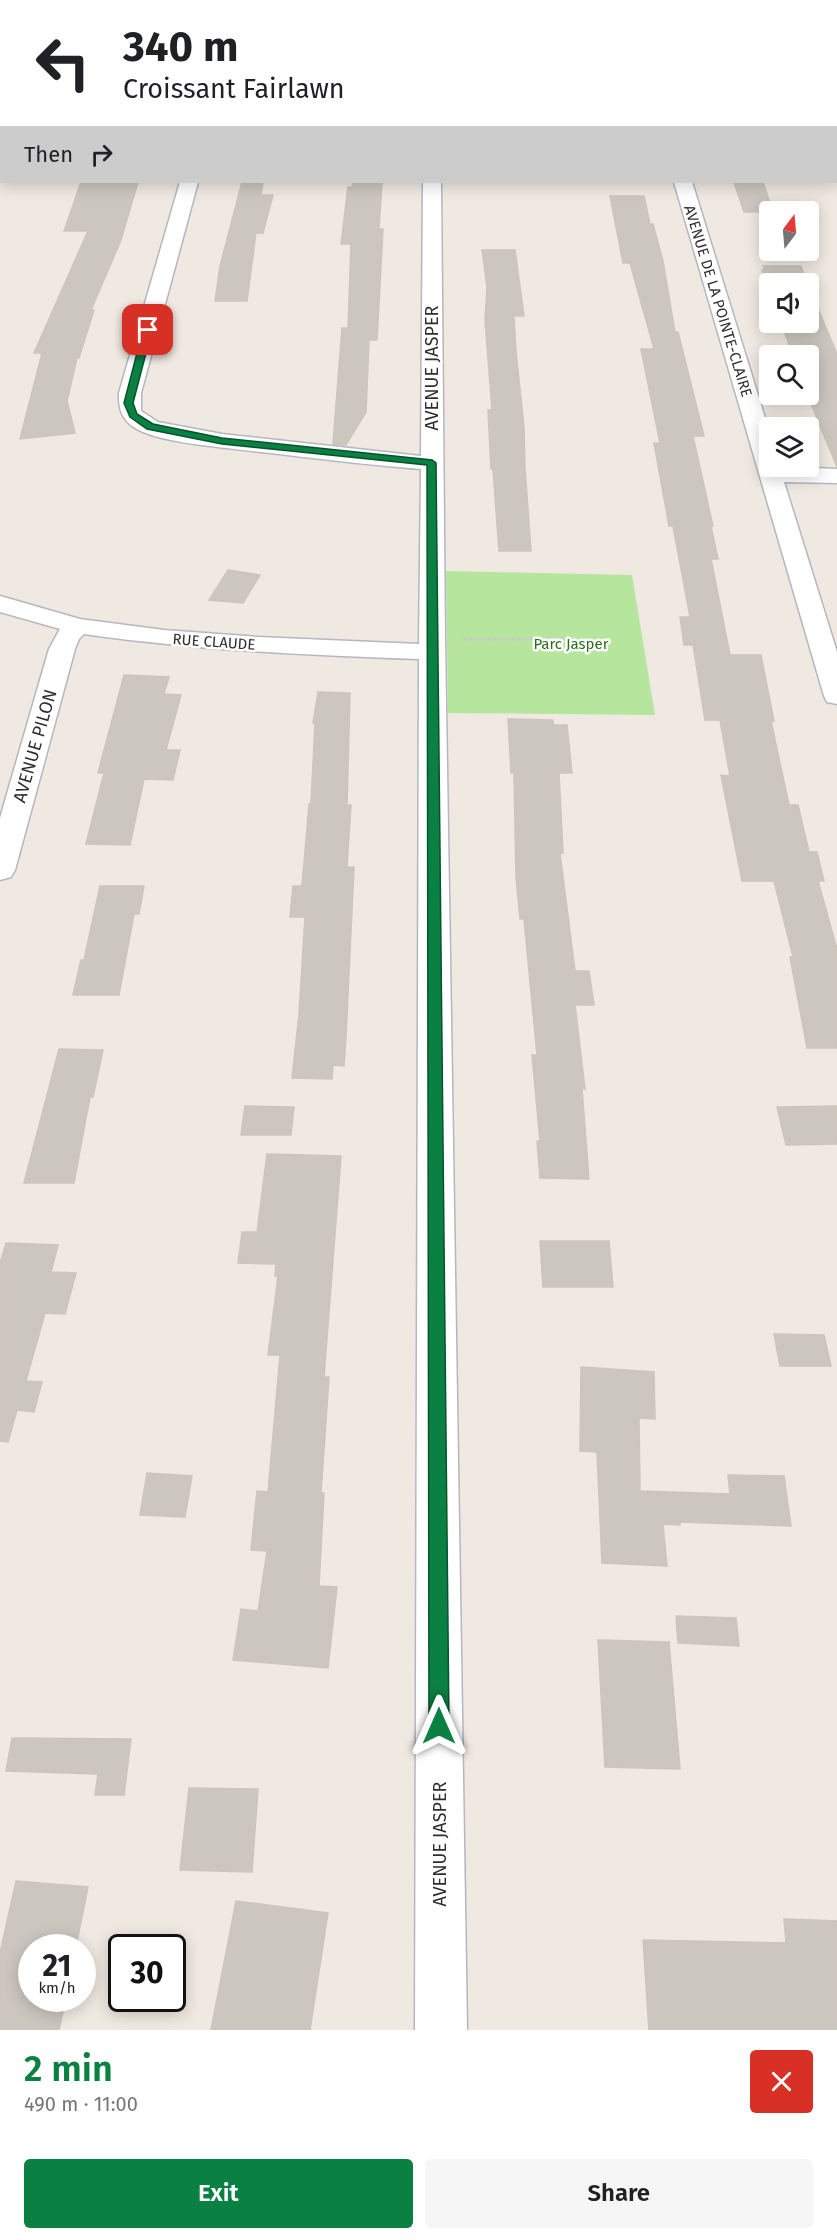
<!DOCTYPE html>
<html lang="en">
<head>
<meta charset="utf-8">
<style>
  body { margin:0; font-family:"Fira Sans",sans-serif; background:#f6f6f6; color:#202124; height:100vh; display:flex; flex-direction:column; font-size:22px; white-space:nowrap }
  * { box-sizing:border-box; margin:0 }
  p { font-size:20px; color:#757577 }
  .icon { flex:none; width:33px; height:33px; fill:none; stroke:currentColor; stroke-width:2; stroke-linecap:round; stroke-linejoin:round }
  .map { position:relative; height:2030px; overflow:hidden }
  .drawer { display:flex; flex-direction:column; background:#fff; flex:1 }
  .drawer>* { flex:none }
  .guide { position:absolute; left:0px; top:0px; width:837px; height:183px; box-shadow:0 3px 15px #0003; background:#fff; color:#202124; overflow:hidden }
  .needle { width:39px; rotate:16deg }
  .tools { position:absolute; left:759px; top:201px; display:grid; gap:12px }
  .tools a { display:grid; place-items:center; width:60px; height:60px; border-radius:6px; background:#fff; box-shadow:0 3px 15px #0003; font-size:30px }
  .speed { position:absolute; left:18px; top:1934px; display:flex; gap:12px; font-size:30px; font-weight:700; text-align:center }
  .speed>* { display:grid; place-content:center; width:78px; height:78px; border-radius:50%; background:#fff; box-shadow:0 3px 15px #0003; line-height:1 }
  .speed small { font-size:15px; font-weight:400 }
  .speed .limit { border:3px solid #111; border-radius:9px; background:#fff; color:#111 }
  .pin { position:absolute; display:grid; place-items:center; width:51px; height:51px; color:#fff; margin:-26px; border-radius:12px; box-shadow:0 3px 9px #0006 }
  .me { position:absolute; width:66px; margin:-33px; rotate:0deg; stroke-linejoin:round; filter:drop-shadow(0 0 4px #0008) }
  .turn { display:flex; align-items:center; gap:21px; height:126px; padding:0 24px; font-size:27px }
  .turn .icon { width:78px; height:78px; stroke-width:2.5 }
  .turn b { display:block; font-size:42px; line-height:51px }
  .then { display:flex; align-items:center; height:57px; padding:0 24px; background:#0003; gap:12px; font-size:22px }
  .round { display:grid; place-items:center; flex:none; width:63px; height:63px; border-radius:6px; background:#f6f6f6 }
  .headline { display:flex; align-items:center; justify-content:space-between; height:102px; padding:0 24px }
  h1 { font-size:36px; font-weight:600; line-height:45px; color:#0b8043 }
  .button { display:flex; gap:12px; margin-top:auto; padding:12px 24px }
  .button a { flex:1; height:69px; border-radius:6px; background:#0b8043; color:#fff; font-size:24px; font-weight:600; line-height:69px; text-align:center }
  .button a+a { background:#f6f6f6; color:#202124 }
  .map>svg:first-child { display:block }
</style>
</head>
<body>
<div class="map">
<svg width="837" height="2030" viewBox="0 0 837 2030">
  <rect width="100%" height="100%" fill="#efe9e1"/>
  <!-- green -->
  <path fill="#b6e59e" d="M446 571 632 575 655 715 448 713Z"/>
  <!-- building -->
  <g fill="#cbc7bf" stroke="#cbc5ba" stroke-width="1.5">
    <path d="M81 182H138L121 240 91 310H94L79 358H77L67 401 75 433 20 439 42 353H34L88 231H64Z"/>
    <path d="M242 182H263L261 195H273L263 233H256L247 301H215L220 266Z"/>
    <path d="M353 182H382L379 229H383L377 340H369L366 412 346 445 333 444 342 328H348L351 244H341L348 187H352Z"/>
    <path d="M734 182H763L773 212H744Z"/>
    <path d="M610 196H644L650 224H653L663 261 675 332H678L704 436H693L713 526H711L718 559H711L730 655H761L774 721H771L789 805H798L809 852H817L824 881H818L837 949V1048H807L790 957H793L774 881H742L721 775 730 776 720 720H705L693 645H684L680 617H690L673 526H669L654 443H660L641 349H654L630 263H623Z"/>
    <path d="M482 250H515L524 316H514L516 352 524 427 525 468 531 551H499L493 469H491L488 410H492L485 320 487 287Z"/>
    <path d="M763 266H801L808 284H770V291L762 270H765Z"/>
    <path d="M808 285 837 354V467L807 394H808V356H793L781 322H808Z"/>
    <path d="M228 570 260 575 243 603 209 600Z"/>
    <path d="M124 675 169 677 164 694 181 695 166 750H180L173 780 144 779 130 845 86 844 104 773H98Z"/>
    <path d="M318 692 350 693 347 805H351L347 867H354L346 1037 344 1066 333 1065 332 1079 292 1078 299 1014 305 917H290L293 886H302L309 804H311L315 723H313Z"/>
    <path d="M508 719 553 720V725H567L572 773H559L563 853H560L575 971H589L594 1005H575L585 1089H582L589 1179 540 1178 537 1141H540L532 1055H537L524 919H520L516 877 514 773H511Z"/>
    <path d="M100 886H144L139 914H134L119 995H73L81 960H84Z"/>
    <path d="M59 1049 103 1050 93 1097H90L74 1183H24Z"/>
    <path d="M245 1106 294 1107 291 1135H241Z"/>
    <path d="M837 1106V1144L786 1145 777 1107Z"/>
    <path d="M267 1154 341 1156 324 1377H329L321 1493H324L319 1586 337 1587 328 1668 233 1660 241 1609 258 1611 267 1551 251 1550 257 1491 268 1492 280 1355H268L278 1276H275L276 1264 238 1263 242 1232H257Z"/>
    <path d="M540 1241H609L613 1287H543Z"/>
    <path d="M6 1243 58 1245 51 1272 76 1273 65 1314 45 1313 26 1381 42 1382 34 1412 17 1410 8 1442 0 1441V1263Z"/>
    <path d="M774 1334 824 1335 831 1366H780Z"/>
    <path d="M581 1367 654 1372 655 1419 639 1418 640 1491 730 1494 728 1475 784 1476 791 1526 680 1522V1525L663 1524 667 1566 602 1563 597 1452 580 1451Z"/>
    <path d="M147 1473 192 1476 185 1517 140 1515Z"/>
    <path d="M676 1616 736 1618 739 1646 678 1643Z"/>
    <path d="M598 1640 669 1642 680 1769 605 1767Z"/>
    <path d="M12 1738 131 1739 124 1795H95L98 1774 6 1771Z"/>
    <path d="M189 1788 258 1789 252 1872 180 1870Z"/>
    <path d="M16 1881 88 1887 76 1947H32V1998H66L59 2030H0V1953Z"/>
    <path d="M236 1901 328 1913 310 2030H211Z"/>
    <path d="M784 1919 837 1921V2030H649L643 1940 786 1943Z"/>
  </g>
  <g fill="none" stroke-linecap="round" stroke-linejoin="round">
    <defs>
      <g id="minor">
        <path d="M23 0H37L22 2Z"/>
        <rect x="227" y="0" width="14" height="2"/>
        <rect x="424" y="0" width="14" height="2"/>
        <rect x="622" y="0" width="14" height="2"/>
        <path d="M0 53H2L0 64Z"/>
        <path d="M836 81H837V91L836 90Z"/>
        <rect x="0" y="107" width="2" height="10"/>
        <path d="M180 182H198L141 393V411L158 422 222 434 421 456 423 182H441L445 639 467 2030H415L419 659C307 655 195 650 84 634L79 639 75 649 15 870 11 877 0 880V818L49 649 60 629 0 612V596L80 619 164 630 258 637 419 644 421 469C367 465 314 458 261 452 229 448 172 444 143 432 124 424 118 412 119 393Z"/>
        <path d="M674 182H692L770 434V466L837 469V483L784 482 837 652V704L827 702 824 696Z"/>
      </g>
    </defs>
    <!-- minor casing -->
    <use href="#minor" stroke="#b4b7c1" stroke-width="3"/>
    <!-- path-far1 -->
    <path stroke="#c9c9c9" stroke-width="1.5" stroke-dasharray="2 1.5" stroke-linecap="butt" d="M530 2 604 1"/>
    <!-- path -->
    <path stroke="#c9c9c9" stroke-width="3" stroke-dasharray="4 2" stroke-linecap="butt" d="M463 639H565"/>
    <!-- minor -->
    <use href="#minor" fill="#fff" fill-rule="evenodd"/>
  </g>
  <!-- route -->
  <path fill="#0b8043" stroke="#07532c" stroke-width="1.5" d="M148 327 152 330 133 403 137 414 153 424 222 438 432 460 436 463 449 1726 446 1732 439 1735 432 1732 429 1726 427 465 222 444 147 429 130 417 124 403 143 330Z"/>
  <g text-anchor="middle" stroke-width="5" stroke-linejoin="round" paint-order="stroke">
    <!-- far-street labels -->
    <g font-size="15" fill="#2e2e2e" stroke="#fff">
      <text transform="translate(718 301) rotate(73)" y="5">AVENUE DE LA POINTE-CLAIRE</text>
      <text transform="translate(214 642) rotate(4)" y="5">RUE CLAUDE</text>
    </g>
    <!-- far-park labels -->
    <g font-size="15" fill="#2c6e1b" stroke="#fff">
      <text x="571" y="649">Parc Jasper</text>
    </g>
    <!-- street labels -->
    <g font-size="18" fill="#2e2e2e" stroke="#fff">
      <text transform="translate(432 368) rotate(-90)" y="6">AVENUE JASPER</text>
      <text transform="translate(35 746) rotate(-74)" y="6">AVENUE PILON</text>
      <text transform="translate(440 1844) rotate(-90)" y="6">AVENUE JASPER</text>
    </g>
  </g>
</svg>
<div class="tools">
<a><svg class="needle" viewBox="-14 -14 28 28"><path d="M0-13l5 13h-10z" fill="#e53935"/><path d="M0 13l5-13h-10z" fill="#757577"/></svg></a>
<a><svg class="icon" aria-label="sound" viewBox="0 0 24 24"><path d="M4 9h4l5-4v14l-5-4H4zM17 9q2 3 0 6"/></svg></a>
<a><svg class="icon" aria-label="search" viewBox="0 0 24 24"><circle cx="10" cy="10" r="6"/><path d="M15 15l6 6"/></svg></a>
<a><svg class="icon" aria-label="layers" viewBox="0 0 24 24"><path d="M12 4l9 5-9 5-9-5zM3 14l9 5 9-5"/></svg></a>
</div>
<div class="speed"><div>21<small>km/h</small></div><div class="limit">30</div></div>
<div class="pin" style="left:148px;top:330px;background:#d93025"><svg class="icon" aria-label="arrive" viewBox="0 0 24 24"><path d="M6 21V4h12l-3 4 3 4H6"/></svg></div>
<svg class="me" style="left:439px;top:1726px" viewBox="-20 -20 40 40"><path d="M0-17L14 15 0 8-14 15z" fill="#0b8043" stroke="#fff" stroke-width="4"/></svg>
<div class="guide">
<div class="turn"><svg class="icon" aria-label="left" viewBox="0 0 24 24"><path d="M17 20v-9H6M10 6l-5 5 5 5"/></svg><div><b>340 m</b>Croissant Fairlawn</div></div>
<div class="then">Then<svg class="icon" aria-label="right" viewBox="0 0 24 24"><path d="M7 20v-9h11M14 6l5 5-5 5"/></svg></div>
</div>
</div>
<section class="drawer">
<div class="headline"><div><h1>2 min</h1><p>490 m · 11:00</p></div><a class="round" style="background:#d93025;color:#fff"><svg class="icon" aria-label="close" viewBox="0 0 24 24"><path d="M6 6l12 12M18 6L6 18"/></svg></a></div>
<div class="button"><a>Exit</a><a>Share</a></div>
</section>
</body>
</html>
